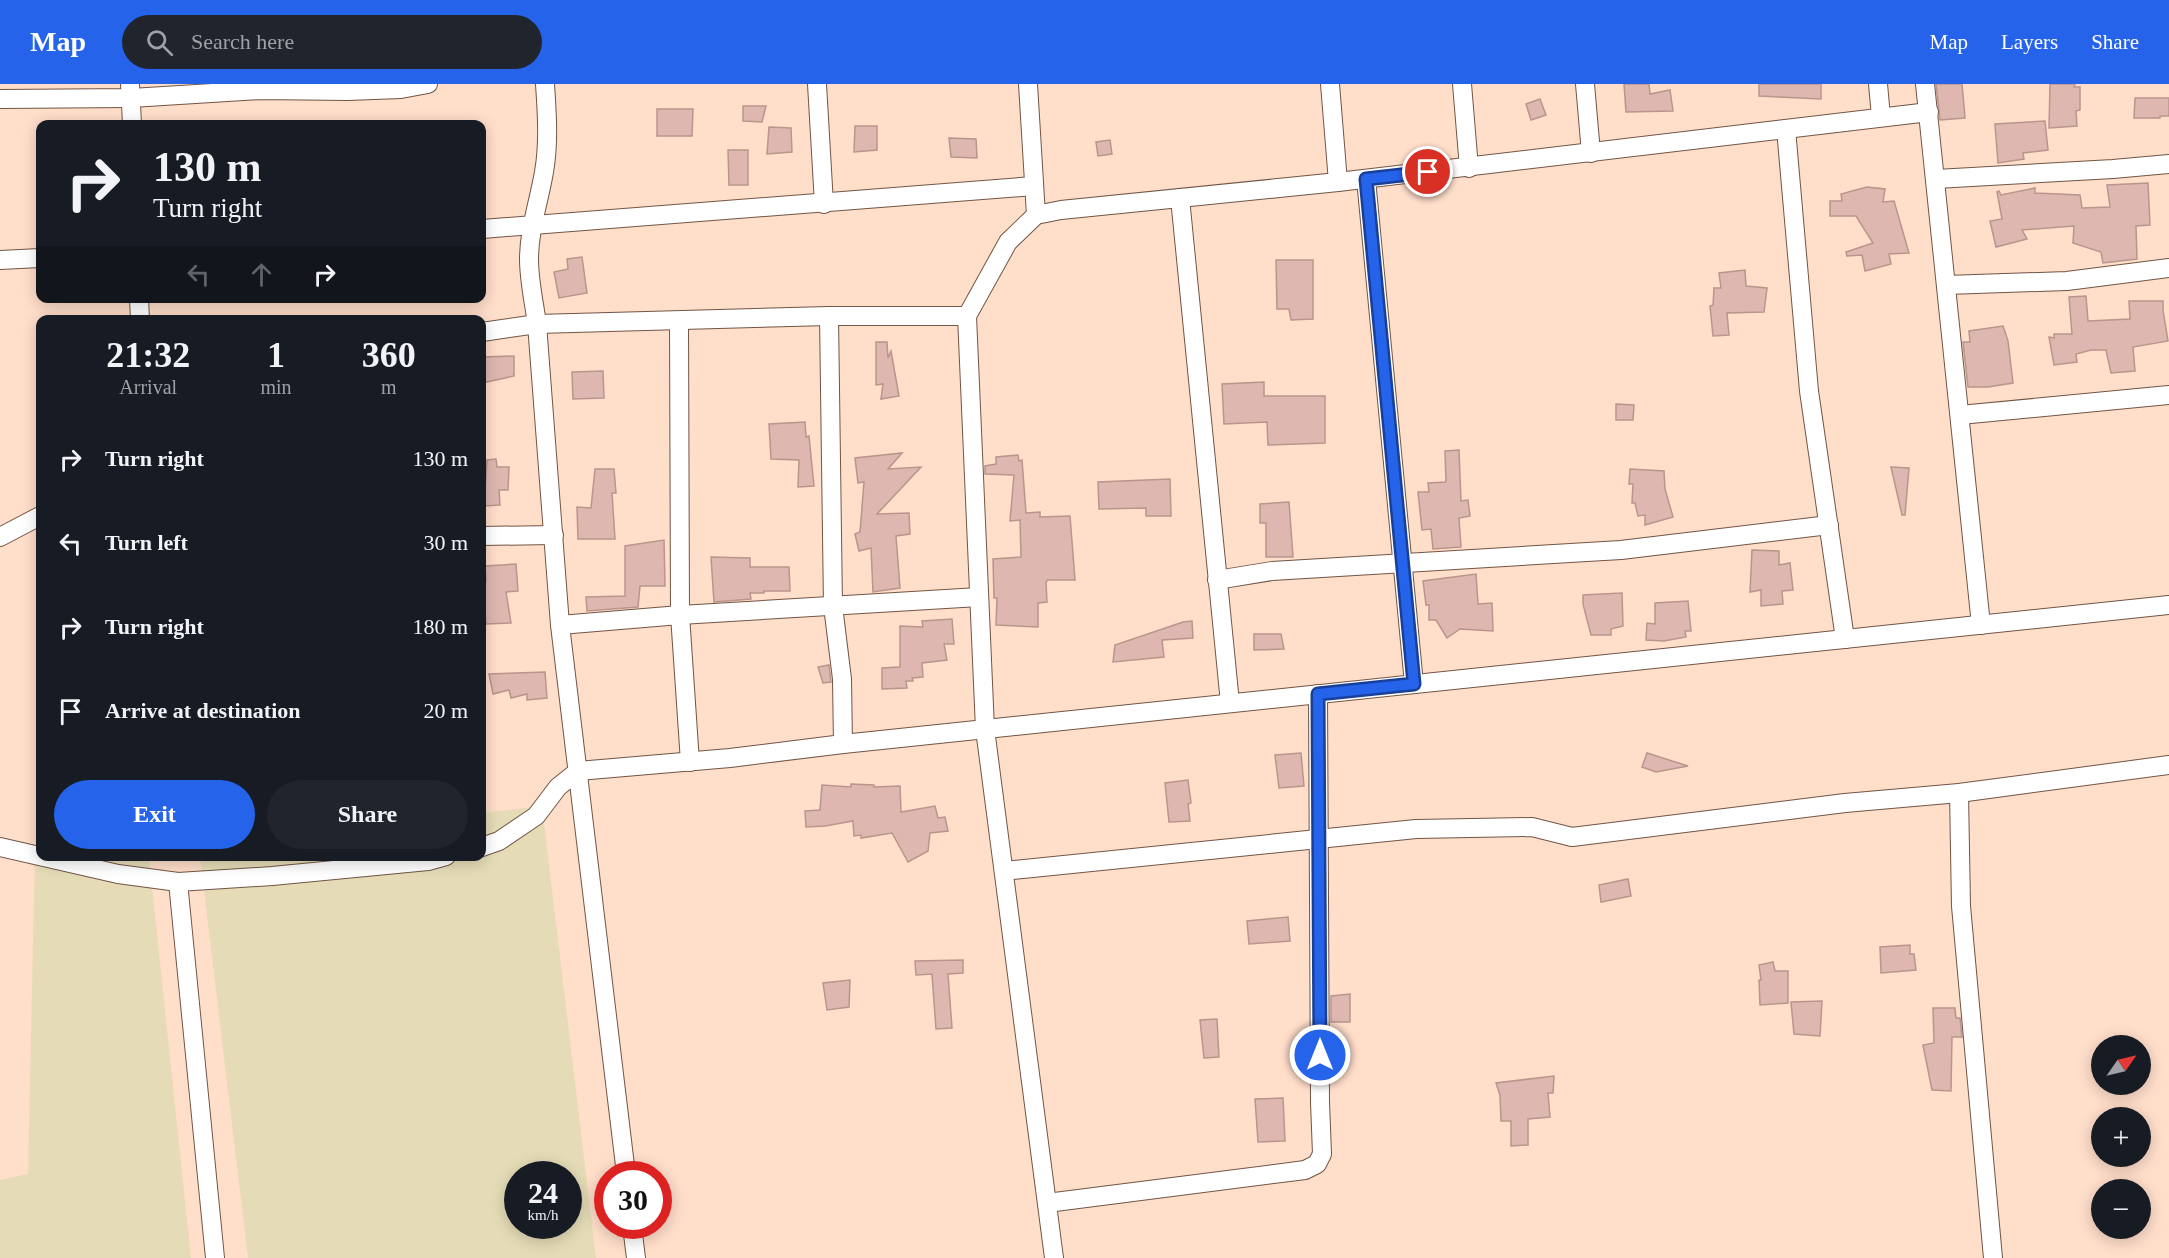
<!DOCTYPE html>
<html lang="en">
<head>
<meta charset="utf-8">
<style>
  body { margin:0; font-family:Georgia,serif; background:#20242c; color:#f1f3f6; height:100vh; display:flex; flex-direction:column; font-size:22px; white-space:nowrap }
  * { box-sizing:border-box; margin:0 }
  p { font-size:20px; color:#9ea1a6 }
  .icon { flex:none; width:33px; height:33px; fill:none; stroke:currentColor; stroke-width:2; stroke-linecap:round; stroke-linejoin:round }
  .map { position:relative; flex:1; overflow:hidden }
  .details { position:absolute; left:36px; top:231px; width:450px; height:546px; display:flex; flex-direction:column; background:#171b24; border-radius:12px; box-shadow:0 3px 15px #0003 }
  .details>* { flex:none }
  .banner { position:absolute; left:36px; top:36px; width:450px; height:183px; border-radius:12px; box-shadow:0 3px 15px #0003; background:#171b24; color:#f1f3f6; overflow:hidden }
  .needle { width:39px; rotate:56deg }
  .tools { position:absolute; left:2091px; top:951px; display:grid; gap:12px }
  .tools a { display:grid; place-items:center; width:60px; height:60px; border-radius:50%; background:#171b24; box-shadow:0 3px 15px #0003; font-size:30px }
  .speed { position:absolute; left:504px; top:1077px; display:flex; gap:12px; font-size:30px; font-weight:700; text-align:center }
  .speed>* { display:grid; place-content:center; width:78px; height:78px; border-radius:50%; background:#171b24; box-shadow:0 3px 15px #0003; line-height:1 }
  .speed small { font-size:15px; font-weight:400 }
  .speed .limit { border:9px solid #d22; background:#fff; color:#111 }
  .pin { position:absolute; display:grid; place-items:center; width:51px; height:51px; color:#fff; margin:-26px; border:3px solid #fff; border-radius:50%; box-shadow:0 2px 6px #0007 }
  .me { position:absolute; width:66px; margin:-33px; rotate:0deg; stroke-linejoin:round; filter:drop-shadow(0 0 4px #0008) }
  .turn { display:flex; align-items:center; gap:21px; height:126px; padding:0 18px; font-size:27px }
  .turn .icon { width:78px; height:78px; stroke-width:2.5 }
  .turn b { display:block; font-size:42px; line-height:51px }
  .lanes { display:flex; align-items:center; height:57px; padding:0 18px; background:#0003; justify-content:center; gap:30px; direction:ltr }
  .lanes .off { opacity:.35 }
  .eta { display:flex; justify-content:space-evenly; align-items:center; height:102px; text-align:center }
  .eta b { font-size:36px; font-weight:600; line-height:42px }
  .button { display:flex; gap:12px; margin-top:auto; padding:12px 18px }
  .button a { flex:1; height:69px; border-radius:36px; background:#2563eb; color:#fff; font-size:24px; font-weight:600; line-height:69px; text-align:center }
  .button a+a { background:#20242c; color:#f1f3f6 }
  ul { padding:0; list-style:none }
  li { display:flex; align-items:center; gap:18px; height:84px; padding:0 18px }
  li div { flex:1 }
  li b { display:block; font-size:22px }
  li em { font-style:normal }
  header { display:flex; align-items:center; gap:36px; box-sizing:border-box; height:84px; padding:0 30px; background:#2563eb; color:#fff }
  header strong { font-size:28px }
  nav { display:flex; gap:33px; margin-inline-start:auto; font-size:21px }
  .search { width:420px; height:54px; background:#20242c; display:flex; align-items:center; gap:15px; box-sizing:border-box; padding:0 21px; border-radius:33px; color:#9ea1a6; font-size:22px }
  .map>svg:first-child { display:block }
</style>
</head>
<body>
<header>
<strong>Map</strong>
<div class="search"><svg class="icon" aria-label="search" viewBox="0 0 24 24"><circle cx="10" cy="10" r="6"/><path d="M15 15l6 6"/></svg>Search here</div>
<nav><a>Map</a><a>Layers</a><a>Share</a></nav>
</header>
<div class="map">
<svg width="2169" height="1174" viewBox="0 0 2169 1174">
  <rect width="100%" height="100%" fill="#ffdeca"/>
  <!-- sand -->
  <g fill="#e5dcb7" fill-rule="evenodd">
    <path d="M542 722 596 1174H248L200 773 482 772V729ZM518 1090H568V1142H518Z"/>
    <path d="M35 767 40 772 149 773 191 1174H0V1096L28 1090Z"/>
  </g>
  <!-- building -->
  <g fill="#deb8b0" stroke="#b9958c" stroke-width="1.5">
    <path d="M1624 0H1649L1650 10 1670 6 1673 27 1626 28Z"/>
    <path d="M1759 0H1821V15L1759 12Z"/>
    <path d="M1936 0H1962L1965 34 1940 36Z"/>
    <path d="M2050 0H2075L2074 3H2080V26L2076 27 2077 42 2049 44Z"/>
    <path d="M2135 14H2169V32H2160V34H2134Z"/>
    <path d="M1540 15 1546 31 1531 36 1526 20Z"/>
    <path d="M743 22H766L762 38 743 37Z"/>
    <path d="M657 25H693L692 52H657Z"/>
    <path d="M2045 37 2048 66 2023 69 2024 75 1998 79 1995 40Z"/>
    <path d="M855 42H877V66L854 68Z"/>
    <path d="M769 43 791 44 792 68 767 70Z"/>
    <path d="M949 54 976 55 977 74 951 73Z"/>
    <path d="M1110 56 1112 70 1098 72 1096 58Z"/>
    <path d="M728 66H748V101H729Z"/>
    <path d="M2148 99 2150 141 2136 142 2137 175 2103 179 2101 168 2073 159 2074 142 2022 146 2027 155 1996 163 1990 137 2002 135 1997 108 1999 107 2001 111 2035 104V109L2080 111 2082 124 2110 123 2107 101Z"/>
    <path d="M1867 103 1885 105 1883 118 1894 117 1909 169 1889 170 1891 180 1865 187 1862 171 1847 172 1846 168 1873 159 1856 132H1830V117H1842L1841 110Z"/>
    <path d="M582 173 587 209 559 214 554 188 568 185 567 175Z"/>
    <path d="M1276 176H1313V235L1291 236 1289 225H1277Z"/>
    <path d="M1745 186 1746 202 1767 204 1764 228 1727 229 1729 251 1713 252 1710 222 1713 221 1714 204H1721L1719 189Z"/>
    <path d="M2086 212 2088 237 2130 235 2129 217H2163V226L2168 257 2133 263 2135 287 2111 289 2106 266H2091L2076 270 2077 278 2054 281 2049 253 2054 254V250H2072L2069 213Z"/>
    <path d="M2003 242 2008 257 2013 299 1988 303H1968L1963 258H1970L1969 247Z"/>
    <path d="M876 258H887L888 274 891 267 899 312 881 315 883 300 876 301Z"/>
    <path d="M514 272V292L482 299V273Z"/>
    <path d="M603 287 604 314 573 315 572 288Z"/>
    <path d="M1264 298V312H1325V359L1268 361 1267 338 1224 340 1222 300Z"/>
    <path d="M1616 320 1634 321 1633 336H1616Z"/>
    <path d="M805 338 806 353 809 352 814 402 798 403 799 376 771 375 769 340Z"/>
    <path d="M1459 366 1461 417 1468 416 1470 432 1459 434 1461 463 1433 465 1431 445 1422 446 1418 408H1429L1428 399 1446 398 1445 367Z"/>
    <path d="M902 369 888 385 921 383 877 430 909 429 910 450 896 452 900 504 873 508 871 464 859 467 855 450 860 448 864 398 858 399 855 374Z"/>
    <path d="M1018 371 1019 377 1022 376 1026 429 1040 428V433L1070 432 1075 496H1048L1046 498 1047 518 1038 519V543L996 541 997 514H994L993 475 1021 473 1020 436 1010 437 1014 391 985 390V382L996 380V373Z"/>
    <path d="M496 375 497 383H509L508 406H499L500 421 484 422 487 376Z"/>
    <path d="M1891 383 1909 384 1905 431H1902Z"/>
    <path d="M595 385H614L616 409H612L615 455H578L577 423 591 424Z"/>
    <path d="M1630 385 1664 387 1665 405 1673 433 1645 441V431L1638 432 1635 419H1632L1633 400H1629Z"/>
    <path d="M1170 395 1171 432H1146V424L1099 425 1098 398Z"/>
    <path d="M1289 418 1293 473H1266V439H1260V420Z"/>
    <path d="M664 456 665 502H640L638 523 587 527 586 513 625 512V462Z"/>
    <path d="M1752 466 1779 467V481L1790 479 1793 506 1782 507 1783 520 1761 522V506L1750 508Z"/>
    <path d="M711 473 750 474V483H789L790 507H764V509H750L751 515 714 518Z"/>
    <path d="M516 480 518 507 506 508 511 539 486 540 483 497H486L485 482Z"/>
    <path d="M1476 490 1478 520 1492 519 1493 547 1460 545 1447 554 1436 536H1429V521H1426L1423 497Z"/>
    <path d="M1622 509 1623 542 1611 545V551H1591L1583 520V511Z"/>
    <path d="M1688 517 1691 547H1685L1686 553 1664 557 1646 556 1647 539 1655 540V519Z"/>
    <path d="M952 535 954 560H944L947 576 922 579 923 593 912 594 913 597H906L907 604 882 605V584L900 583V542L923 543 922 537Z"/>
    <path d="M1192 537 1193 554 1162 556 1164 573 1113 578 1115 561 1183 538Z"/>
    <path d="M1254 550H1281L1284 565 1254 566Z"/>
    <path d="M829 581 831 598 823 599 818 583Z"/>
    <path d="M545 588 547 614 527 616V610L511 614 509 606 493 610 489 590Z"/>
    <path d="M1301 669 1304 702 1279 704 1275 671Z"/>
    <path d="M1647 669 1688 682 1656 688 1642 683Z"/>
    <path d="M1188 696 1191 719 1188 720 1190 737 1169 738 1165 699Z"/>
    <path d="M851 700 874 701V703L900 702 901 728 935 722 938 734 945 733 948 747 930 749 928 767 908 778 892 749 861 754V751L854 752 853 737 825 742 806 743 805 727 820 726 822 701 851 703Z"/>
    <path d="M1628 795 1631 812 1601 818 1599 801Z"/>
    <path d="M1288 833 1290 857 1249 860 1247 837Z"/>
    <path d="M1910 861V870H1914L1916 886 1881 889 1880 863Z"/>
    <path d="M963 876V889L948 890 952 944 936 945 932 890 916 891 915 877Z"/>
    <path d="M1773 878 1775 887H1788V919L1760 921 1759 896H1761L1759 881Z"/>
    <path d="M850 896 849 923 827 926 823 899Z"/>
    <path d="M1350 910V938H1331V912Z"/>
    <path d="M1822 917 1820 952 1794 950 1791 918Z"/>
    <path d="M1933 924H1955L1956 934H1960L1962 953H1952L1951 1007 1932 1006 1923 961 1934 959Z"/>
    <path d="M1217 935 1219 973 1204 974 1200 936Z"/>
    <path d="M1554 992 1553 1009H1548L1550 1033 1528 1035V1061L1511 1062V1037H1501L1500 1011 1496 999Z"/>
    <path d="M1283 1014 1285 1057 1258 1058 1255 1015Z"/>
  </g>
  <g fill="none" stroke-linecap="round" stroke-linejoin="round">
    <defs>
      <g id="minor">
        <path d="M130 0 132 40"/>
        <path d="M545 0C547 29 549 59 544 88 539 117 529 146 529 175 529 197 534 218 537 240L560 541 626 1090"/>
        <path d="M817 0 824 120"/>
        <path d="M1028 0 1036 131"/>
        <path d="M1330 0 1338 98"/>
        <path d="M1462 0 1469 84"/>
        <path d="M1585 0 1591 69"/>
        <path d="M1878 0 1881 33"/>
        <path d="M1925 0 1981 541"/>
        <path d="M0 15 131 14 261 6 347 7 401 5 428 0"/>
        <path d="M1786 45 1809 307 1845 555"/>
        <path d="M1366 95 1414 600"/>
        <path d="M1936 95 2113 85 2169 80"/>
        <path d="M1180 114 1230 619"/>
        <path d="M482 145 1034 102"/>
        <path d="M0 176 40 174"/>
        <path d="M1946 201 2067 197 2169 184"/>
        <path d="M139 214 140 236"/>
        <path d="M829 232 833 522 842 595 843 660"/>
        <path d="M679 238 680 531 690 678"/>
        <path d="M482 248 537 240 829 232H967"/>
        <path d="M1960 331 2169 311"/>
        <path d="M482 452 554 451"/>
        <path d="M0 453 40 432"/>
        <path d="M1217 496 1272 487 1621 466 1829 441"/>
        <path d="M560 541 680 531 979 513"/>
        <path d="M1959 709 1961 822 1993 1174"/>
        <path d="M0 763 118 790 178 798 272 792 428 777 446 772"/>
        <path d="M482 763 499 757 536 732 558 703 578 687 730 674 843 660 2169 521"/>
        <path d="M1004 787 1416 745 1532 743 1572 753 1845 719 1959 709 2169 681"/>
        <path d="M178 798 215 1174"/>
        <path d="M1047 1119 1305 1086 1317 1080 1322 1070 1320 1018 1318 610"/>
        <path d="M632 1142 636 1174"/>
        <path d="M1054 1174 985 645 967 232 1008 158 1036 131 1061 126 1338 98 1929 28"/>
      </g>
    </defs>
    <!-- minor casing -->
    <use href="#minor" stroke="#715545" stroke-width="20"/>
    <!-- minor -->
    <use href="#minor" stroke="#fff" stroke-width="18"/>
  </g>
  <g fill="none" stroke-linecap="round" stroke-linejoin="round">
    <defs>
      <path id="route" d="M1320 971 1318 610 1414 600 1366 95 1428 88"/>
    </defs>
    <!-- route casing -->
    <use href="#route" stroke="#184099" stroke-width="15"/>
    <!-- route -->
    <use href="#route" stroke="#2563eb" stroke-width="10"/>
  </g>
</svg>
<div class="tools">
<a><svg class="needle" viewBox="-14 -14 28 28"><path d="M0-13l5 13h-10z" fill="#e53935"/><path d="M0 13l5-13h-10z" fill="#9ea1a6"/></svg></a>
<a>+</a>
<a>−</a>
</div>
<div class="speed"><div>24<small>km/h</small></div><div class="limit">30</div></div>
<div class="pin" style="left:1428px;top:88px;background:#d93025"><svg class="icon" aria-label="arrive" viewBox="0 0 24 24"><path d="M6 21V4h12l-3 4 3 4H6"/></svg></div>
<svg class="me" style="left:1320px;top:971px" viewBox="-20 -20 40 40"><circle r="17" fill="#2563eb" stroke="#fff" stroke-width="3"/><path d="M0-11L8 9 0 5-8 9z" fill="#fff"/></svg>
<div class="banner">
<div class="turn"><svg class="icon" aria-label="right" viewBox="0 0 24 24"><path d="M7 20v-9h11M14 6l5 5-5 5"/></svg><div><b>130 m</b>Turn right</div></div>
<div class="lanes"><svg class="icon off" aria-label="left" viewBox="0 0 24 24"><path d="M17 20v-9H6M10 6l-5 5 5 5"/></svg><svg class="icon off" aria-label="ahead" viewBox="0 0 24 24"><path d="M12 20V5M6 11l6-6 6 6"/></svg><svg class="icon" aria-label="right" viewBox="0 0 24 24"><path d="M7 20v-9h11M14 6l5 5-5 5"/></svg></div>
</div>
<section class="details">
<div class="eta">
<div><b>21:32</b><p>Arrival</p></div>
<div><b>1</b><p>min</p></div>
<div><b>360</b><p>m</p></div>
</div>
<ul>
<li><svg class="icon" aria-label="right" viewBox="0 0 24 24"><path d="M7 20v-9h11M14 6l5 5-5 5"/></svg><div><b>Turn right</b></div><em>130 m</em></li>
<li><svg class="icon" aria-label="left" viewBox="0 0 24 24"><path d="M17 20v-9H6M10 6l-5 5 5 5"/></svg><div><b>Turn left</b></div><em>30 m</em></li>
<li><svg class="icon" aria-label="right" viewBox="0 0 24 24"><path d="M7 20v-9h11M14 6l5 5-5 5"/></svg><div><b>Turn right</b></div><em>180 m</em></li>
<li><svg class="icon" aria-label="arrive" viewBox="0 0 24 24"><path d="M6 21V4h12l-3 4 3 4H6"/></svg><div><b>Arrive at destination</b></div><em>20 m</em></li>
</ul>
<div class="button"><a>Exit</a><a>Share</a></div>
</section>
</div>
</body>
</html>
